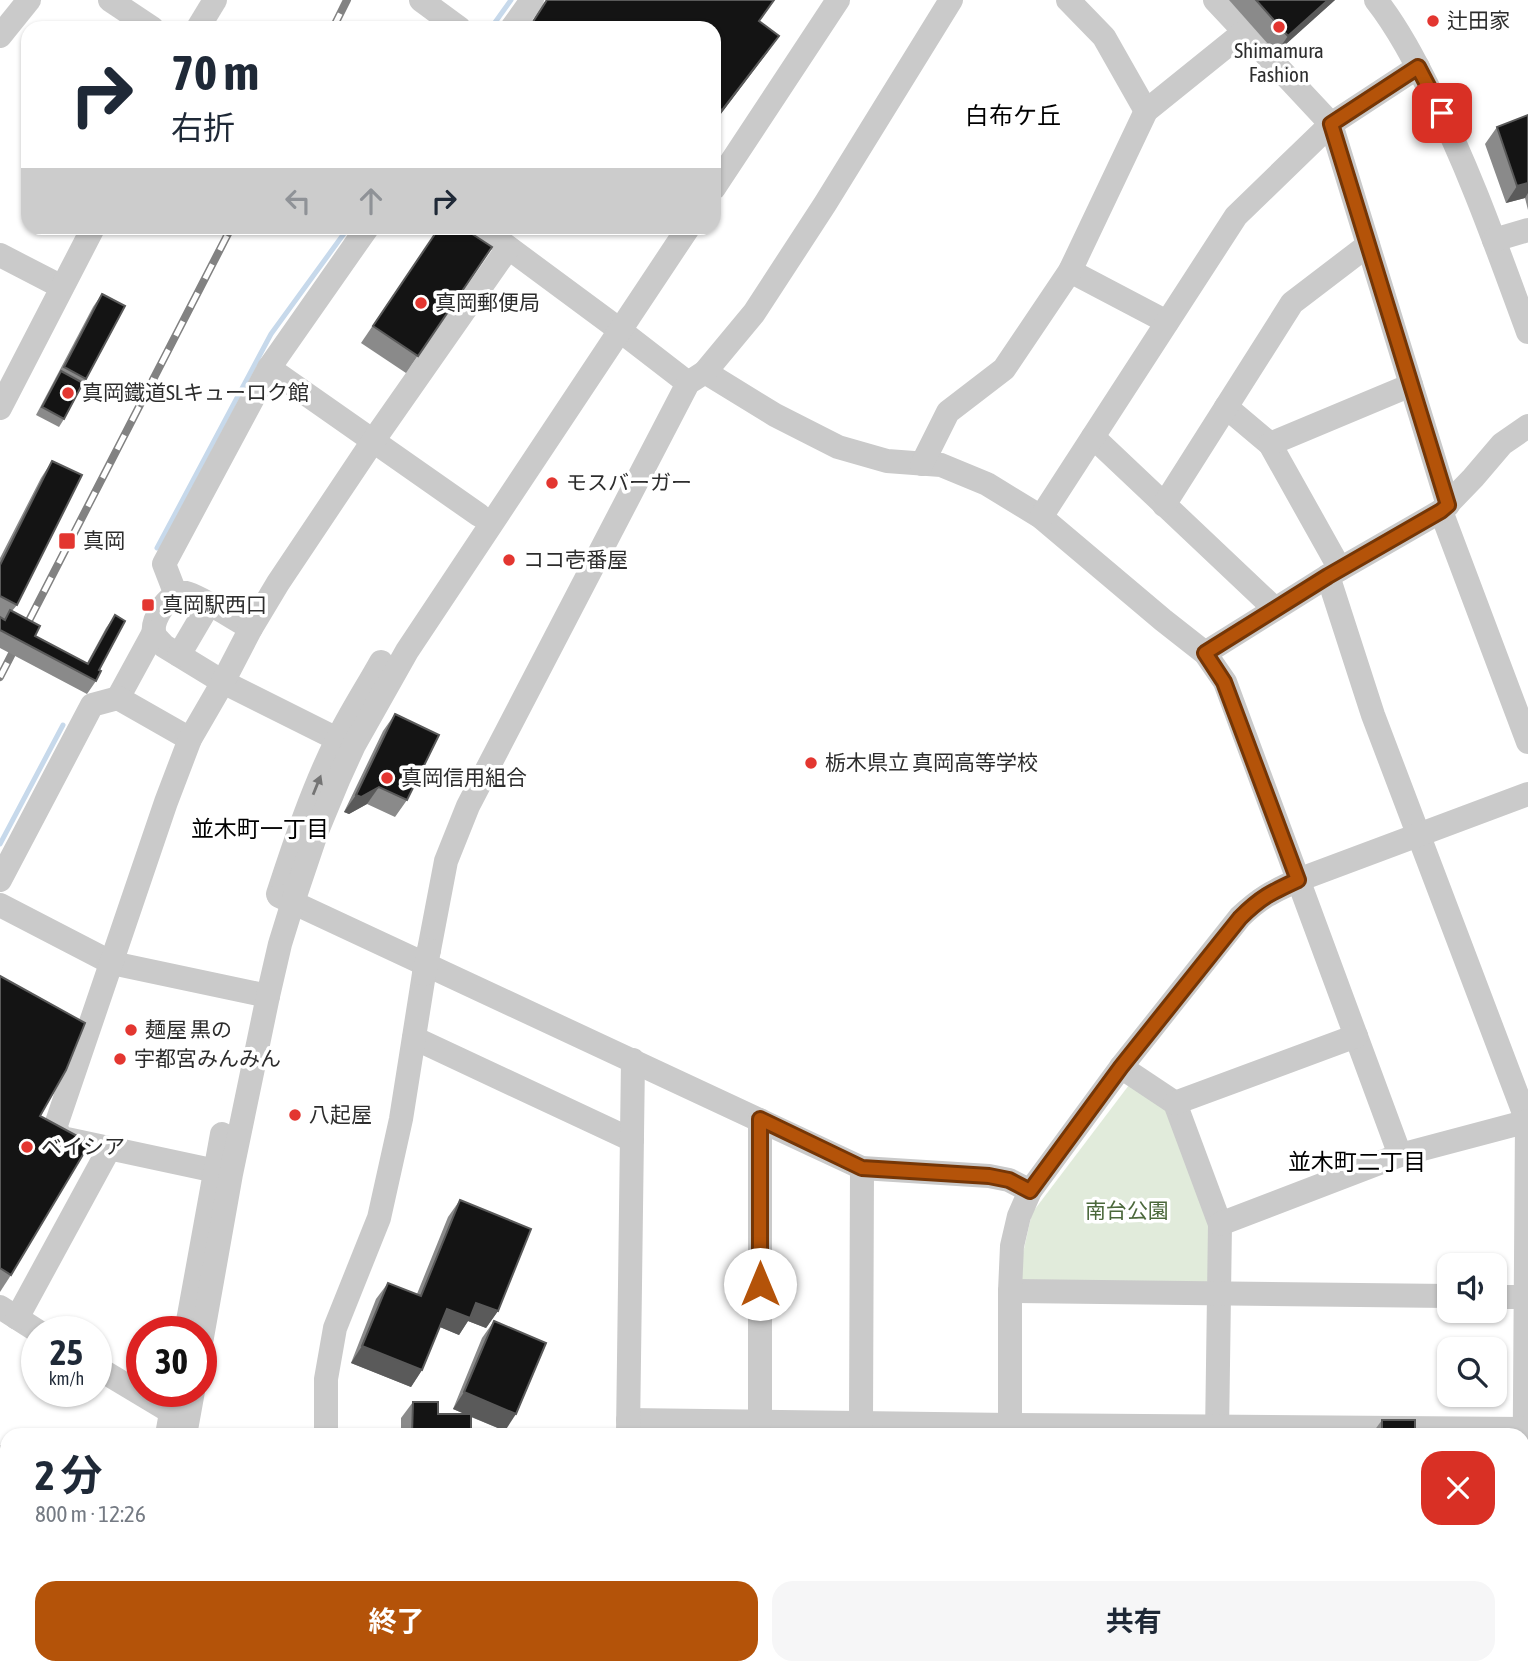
<!DOCTYPE html>
<html lang="ja">
<head>
<meta charset="utf-8">
<style>
  body { margin:0; font-family:"Asap Condensed","Noto Sans JP",sans-serif; background:#f6f6f7; color:#1f2937; height:100vh; display:flex; flex-direction:column; font-size:26px; white-space:nowrap }
  * { box-sizing:border-box; margin:0 }
  p { font-size:23px; color:#747a83 }
  .icon { flex:none; width:38px; height:38px; fill:none; stroke:currentColor; stroke-width:2; stroke-linecap:round; stroke-linejoin:round }
  .map { position:relative; flex:1; overflow:hidden }
  .details { position:absolute; left:0px; top:1428px; width:1530px; height:247px; display:flex; flex-direction:column; background:#fff; border-radius:21px 21px 0 0; box-shadow:0 2px 5px #0004 }
  .details>* { flex:none }
  .top-card { position:absolute; left:21px; top:21px; width:700px; height:214px; border-radius:21px; box-shadow:0 2px 5px #0004; background:#fff; color:#1f2937; overflow:hidden }
  .fabs { position:absolute; left:1437px; top:1253px; display:grid; gap:14px }
  .fabs a { display:grid; place-items:center; width:70px; height:70px; border-radius:14px; background:#fff; box-shadow:0 2px 5px #0004; font-size:35px }
  .speed { position:absolute; left:21px; top:1316px; display:flex; gap:14px; font-size:35px; font-weight:700; text-align:center }
  .speed>* { display:grid; place-content:center; width:91px; height:91px; border-radius:50%; background:#fff; box-shadow:0 2px 5px #0004; line-height:1 }
  .speed small { font-size:18px; font-weight:400 }
  .speed .limit { border:10px solid #d22; background:#fff; color:#111 }
  .pin { position:absolute; display:grid; place-items:center; width:60px; height:60px; color:#fff; margin:-30px; border-radius:14px; box-shadow:0 4px 10px #0006 }
  .me { position:absolute; width:77px; margin:-38px; rotate:0deg; stroke-linejoin:round; filter:drop-shadow(0 0 5px #0008) }
  .turn { display:flex; align-items:center; gap:24px; height:147px; padding:0 35px; font-size:32px }
  .turn .icon { width:91px; height:91px; stroke-width:2.5 }
  .turn b { display:block; font-size:49px; line-height:60px }
  .lanes { display:flex; align-items:center; height:66px; padding:0 35px; background:#0003; justify-content:center; gap:35px; direction:ltr }
  .lanes .off { opacity:.35 }
  .round { display:grid; place-items:center; flex:none; width:74px; height:74px; border-radius:21px; background:#f6f6f7 }
  .head { display:flex; align-items:center; justify-content:space-between; height:119px; padding:0 35px }
  h1 { font-size:42px; font-weight:700; line-height:52px }
  .action { display:flex; gap:14px; margin-top:auto; padding:14px 35px }
  .action a { flex:1; height:80px; border-radius:21px; background:#b45309; color:#fff; font-size:28px; font-weight:700; line-height:80px; text-align:center }
  .action a+a { background:#f6f6f7; color:#1f2937 }
  .map>svg:first-child { display:block }
</style>
</head>
<body>
<div class="map">
<svg width="1528" height="1674" viewBox="0 0 1528 1674">
  <rect width="100%" height="100%" fill="#fff"/>
  <!-- green -->
  <path fill="#e1ebdb" d="M1129 1085 1167 1107 1213 1226 1211 1279 1198 1288 1028 1286 1021 1278 1023 1253 1032 1213Z"/>
  <g fill="none" stroke-linecap="round" stroke-linejoin="round">
    <!-- stream -->
    <g stroke="#c7d9eb" stroke-width="5">
      <path d="M491 28 511 0"/>
      <path d="M157 548 271 334 348 228"/>
      <path d="M0 844 63 725"/>
    </g>
    <!-- minor -->
    <g stroke="#cacaca" stroke-width="24">
      <path d="M110 0 152 28"/>
      <path d="M421 0 459 28"/>
      <path d="M1068 0 1104 37 1146 111"/>
      <path d="M1215 0 1331 124 1448 505"/>
      <path d="M1376 0C1398 28 1415 61 1431 93 1470 170 1498 251 1528 332"/>
      <path d="M198 28 215 0"/>
      <path d="M512 28 532 0"/>
      <path d="M0 36 29 0"/>
      <path d="M714 188 838 0"/>
      <path d="M482 228 609 322 688 383"/>
      <path d="M1494 240 1528 230"/>
      <path d="M0 255 62 287"/>
      <path d="M1070 271 1167 322"/>
      <path d="M269 368 479 515"/>
      <path d="M705 372 775 415 838 447 887 461 941 465 987 484 1041 517 1163 620 1205 653 1225 682 1400 1155"/>
      <path d="M1226 407 1270 444 1340 569"/>
      <path d="M0 408 93 228"/>
      <path d="M1093 437 1275 609"/>
      <path d="M1270 444 1411 385"/>
      <path d="M922 464 948 412 1004 369 1070 271 1146 111 1244 32"/>
      <path d="M1164 505 1292 303 1368 245"/>
      <path d="M1441 511 1528 742"/>
      <path d="M1041 517 1236 216 1331 124 1418 67"/>
      <path d="M1328 576 1373 715 1527 1121 1523 1674"/>
      <path d="M176 595 164 564 269 368 367 228"/>
      <path d="M251 628C236 620 200 596 186 593 170 591 151 618 154 633 155 638 161 642 164 646L223 682 337 739 350 743"/>
      <path d="M1205 653 1328 576 1441 511 1473 478 1502 444 1528 426"/>
      <path d="M179 655 209 604"/>
      <path d="M118 698 154 632"/>
      <path d="M0 880 92 705 118 698 190 739"/>
      <path d="M278 894C295 842 312 791 336 742 349 715 366 689 381 662"/>
      <path d="M279 896 862 1168 989 1176 1009 1180 1030 1191"/>
      <path d="M0 905 112 963 268 996"/>
      <path d="M429 950 446 861 468 806 688 383 705 372 754 313 825 204 951 0"/>
      <path d="M414 1038 632 1140"/>
      <path d="M1121 1067 1175 1103 1220 1224 1217 1435"/>
      <path d="M1175 1103 1356 1036"/>
      <path d="M230 1174 62 1138 55 1128 166 802 190 739 223 682 251 628 278 583 373 441 508 248"/>
      <path d="M1220 1224 1400 1155 1528 1121"/>
      <path d="M1010 1291 1449 1296"/>
      <path d="M1494 1297H1526"/>
      <path d="M0 1307 39 1332"/>
      <path d="M17 1318 109 1149"/>
      <path d="M186 1332 222 1134"/>
      <path d="M201 1343 231 1174 268 996 280 944 293 902 317 831 339 778 354 745 407 651 688 228"/>
      <path d="M96 1367 171 1412"/>
      <path d="M628 1420 1011 1425 1528 1429"/>
      <path d="M760 1421V1120"/>
      <path d="M861 1423 862 1168"/>
      <path d="M628 1434 633 1060"/>
      <path d="M167 1435 175 1391"/>
      <path d="M185 1435 193 1391"/>
      <path d="M326 1435V1379L335 1328 379 1218 401 1119 424 974"/>
      <path d="M1010 1435V1291L1012 1246 1019 1216 1030 1191 1121 1067 1240 917C1261 897 1272 892 1298 880L1528 794"/>
      <path d="M1228 1668 1229 1674"/>
      <path d="M324 1674V1668"/>
      <path d="M627 1674V1668"/>
      <path d="M1006 1674V1668"/>
    </g>
    <!-- major -->
    <g stroke="#a5a5a5" stroke-width="30">
      <path d="M0 1460 7 1465"/>
      <path d="M1522 1587H1528"/>
      <path d="M116 1674 118 1668"/>
    </g>
    <defs>
      <g id="rail">
        <path d="M333 28 347 0"/>
        <path d="M0 677 231 228"/>
      </g>
    </defs>
    <!-- rail casing -->
    <use href="#rail" stroke="#828282" stroke-width="8"/>
    <!-- rail -->
    <use href="#rail" stroke="#fff" stroke-width="5" stroke-dasharray="16" stroke-linecap="butt"/>
    <!-- minor-bridge -->
    <path stroke="#cacaca" stroke-width="24" d="M424 974 429 950"/>
  </g>
  <!-- wall -->
  <g fill="#8a8a8a">
    <path d="M546 0H774L759 21 779 36 714 123V28H528Z"/>
    <path d="M1229 0H1335L1276 53Z"/>
    <path d="M1528 115V210L1525 198 1506 203 1485 144 1497 127Z"/>
    <path d="M439 228 492 247 406 373 361 343Z"/>
    <path d="M102 294 86 379 64 419 59 427 36 415 93 307Z"/>
    <path d="M52 461 17 605 12 611 35 636 87 663 106 628 115 615 96 681 87 694 0 648V558L41 478Z"/>
    <path d="M395 714 407 800 395 817 367 804 349 814 344 812 383 731Z"/>
    <path d="M0 976 40 1116 11 1275 0 1292Z"/>
    <path d="M460 1200 498 1311 486 1328 468 1321 459 1335 440 1327 422 1370 411 1387 351 1363 376 1299 388 1283 417 1294 448 1217Z"/>
    <path d="M494 1321 505 1431 471 1417V1435H401V1418L413 1402 438 1414H465L453 1409 482 1338Z"/>
    <path d="M1382 1420 1415 1435H1371Z"/>
    <path d="M7 1559V1595L0 1590V1570Z"/>
  </g>
  <!-- shaded-wall -->
  <g fill="#5a5a5a">
    <path d="M1328 0H1335L1276 53 1288 36Z"/>
    <path d="M779 36 767 53 714 123 722 110Z"/>
    <path d="M1528 183V193L1525 198 1506 203 1517 186Z"/>
    <path d="M379 787 367 804 349 814 344 812 356 795Z"/>
    <path d="M476 1303 498 1311 486 1328 468 1321 459 1335 435 1325 447 1309Z"/>
    <path d="M362 1346 422 1370 411 1387 351 1363Z"/>
    <path d="M464 1392 516 1414 505 1431 453 1409Z"/>
    <path d="M158 1668H175L191 1674H164L156 1671Z"/>
  </g>
  <!-- building -->
  <g fill="#141414" stroke="#5a5a5a" stroke-width="2">
    <path d="M547 0H774L759 21 779 36 722 110 714 105V28H529Z"/>
    <path d="M1256 0H1328L1288 36Z"/>
    <path d="M1528 115V183L1517 186 1497 127Z"/>
    <path d="M439 228H463L492 247 418 356 373 326Z"/>
    <path d="M102 294 125 306 86 379 64 367Z"/>
    <path d="M61 371 83 383 64 419 42 407Z"/>
    <path d="M52 461 82 475 17 605 0 596V565Z"/>
    <path d="M10 610 40 626 35 636 88 664 115 615 125 621 99 670 101 671 96 681 0 630V617L5 620Z"/>
    <path d="M395 714 439 735 407 800 379 787 361 797 356 795Z"/>
    <path d="M0 976 85 1023 66 1070 40 1116 90 1143 11 1275 0 1268Z"/>
    <path d="M460 1200 531 1229 498 1311 476 1303 470 1318 447 1309 422 1370 362 1346 388 1283 421 1296Z"/>
    <path d="M494 1321 546 1343 516 1414 464 1392Z"/>
    <path d="M413 1402H438V1414H471V1435H412Z"/>
    <rect x="1382" y="1420" width="33" height="15"/>
    <path d="M7 1561V1569L3 1567Z"/>
    <path d="M175 1668H194L191 1674Z"/>
  </g>
  <!-- one-way arrows -->
  <defs><path id="oneway-solid" d="M-6-.8H1V-3.2L6.5 0L1 3.2V.8H-6Z" transform="scale(1.75)"/></defs>
  <use fill="#747474" href="#oneway-solid" transform="translate(317 785) rotate(-68)"/>
  <g fill="none" stroke-linecap="round" stroke-linejoin="round">
    <defs>
      <path id="route" d="M760 1284V1119L862 1168 989 1176 1009 1180 1030 1191 1121 1067 1240 918C1261 897 1272 892 1298 880L1224 682 1205 653 1328 576 1441 511 1448 505 1331 124 1418 67 1442 113"/>
    </defs>
    <!-- route casing -->
    <use href="#route" stroke="#753606" stroke-width="18"/>
    <!-- route -->
    <use href="#route" stroke="#b45309" stroke-width="12"/>
  </g>
  <!-- markers -->
  <g fill="#e33630" stroke="#fff" stroke-width="2.5">
    <circle cx="1433" cy="21" r="7"/>
    <circle cx="1279" cy="27" r="7"/>
    <circle cx="421" cy="303" r="7"/>
    <circle cx="68" cy="393" r="7"/>
    <circle cx="552" cy="483" r="7"/>
    <rect x="58" y="532" width="18" height="18" rx="3.5"/>
    <circle cx="509" cy="560" r="7"/>
    <rect x="141" y="598" width="14" height="14" rx="3.5"/>
    <circle cx="811" cy="763" r="7"/>
    <circle cx="387" cy="778" r="7"/>
    <circle cx="131" cy="1030" r="7"/>
    <circle cx="120" cy="1059" r="7"/>
    <circle cx="295" cy="1115" r="7"/>
    <circle cx="27" cy="1147" r="7"/>
  </g>
  <g text-anchor="middle" stroke-width="7" stroke-linejoin="round" paint-order="stroke">
    <!-- poi labels -->
    <g font-size="21" fill="#2d2d2d" stroke="#fff" text-anchor="start">
      <text x="1447" y="28">辻田家</text>
      <text x="1279" y="58" text-anchor="middle">Shimamura<tspan x="1279" dy="24">Fashion</tspan></text>
      <text x="435" y="310">真岡郵便局</text>
      <text x="82" y="400">真岡鐵道SLキューロク館</text>
      <text x="566" y="490">モスバーガー</text>
      <text x="83" y="548">真岡</text>
      <text x="523" y="567">ココ壱番屋</text>
      <text x="162" y="612">真岡駅西口</text>
      <text x="825" y="770">栃木県立 真岡高等学校</text>
      <text x="401" y="785">真岡信用組合</text>
      <text x="145" y="1037">麺屋 黒の</text>
      <text x="134" y="1066">宇都宮みんみん</text>
      <text x="309" y="1122">八起屋</text>
      <text x="41" y="1154">ベイシア</text>
    </g>
    <!-- park labels -->
    <g font-size="21" fill="#4b683b" stroke="#fff">
      <text x="1127" y="1218">南台公園</text>
    </g>
    <!-- neighbourhood labels -->
    <g font-size="23" fill="#000" stroke="#fff">
      <text x="260" y="837">並木町一丁目</text>
      <text x="1357" y="1170">並木町二丁目</text>
    </g>
    <!-- quarter labels -->
    <g font-size="24" fill="#000" stroke="#fff">
      <text x="1013" y="124">白布ケ丘</text>
    </g>
  </g>
</svg>
<div class="fabs">
<a><svg class="icon" aria-label="sound" viewBox="0 0 24 24"><path d="M4 9h4l5-4v14l-5-4H4zM17 9q2 3 0 6"/></svg></a>
<a><svg class="icon" aria-label="search" viewBox="0 0 24 24"><circle cx="10" cy="10" r="6"/><path d="M15 15l6 6"/></svg></a>
</div>
<div class="speed"><div>25<small>km/h</small></div><div class="limit">30</div></div>
<div class="pin" style="left:1442px;top:113px;background:#d93025"><svg class="icon" aria-label="arrive" viewBox="0 0 24 24"><path d="M6 21V4h12l-3 4 3 4H6"/></svg></div>
<svg class="me" style="left:760px;top:1284px" viewBox="-20 -20 40 40"><circle r="19" fill="#fff"/><path d="M0-13L10 11 0 6-10 11z" fill="#b45309"/></svg>
<div class="top-card">
<div class="turn"><svg class="icon" aria-label="right" viewBox="0 0 24 24"><path d="M7 20v-9h11M14 6l5 5-5 5"/></svg><div><b>70 m</b>右折</div></div>
<div class="lanes"><svg class="icon off" aria-label="left" viewBox="0 0 24 24"><path d="M17 20v-9H6M10 6l-5 5 5 5"/></svg><svg class="icon off" aria-label="ahead" viewBox="0 0 24 24"><path d="M12 20V5M6 11l6-6 6 6"/></svg><svg class="icon" aria-label="right" viewBox="0 0 24 24"><path d="M7 20v-9h11M14 6l5 5-5 5"/></svg></div>
</div>
<section class="details">
<div class="head"><div><h1>2 分</h1><p>800 m · 12:26</p></div><a class="round" style="background:#d93025;color:#fff"><svg class="icon" aria-label="close" viewBox="0 0 24 24"><path d="M6 6l12 12M18 6L6 18"/></svg></a></div>
<div class="action"><a>終了</a><a>共有</a></div>
</section>
</div>
</body>
</html>
